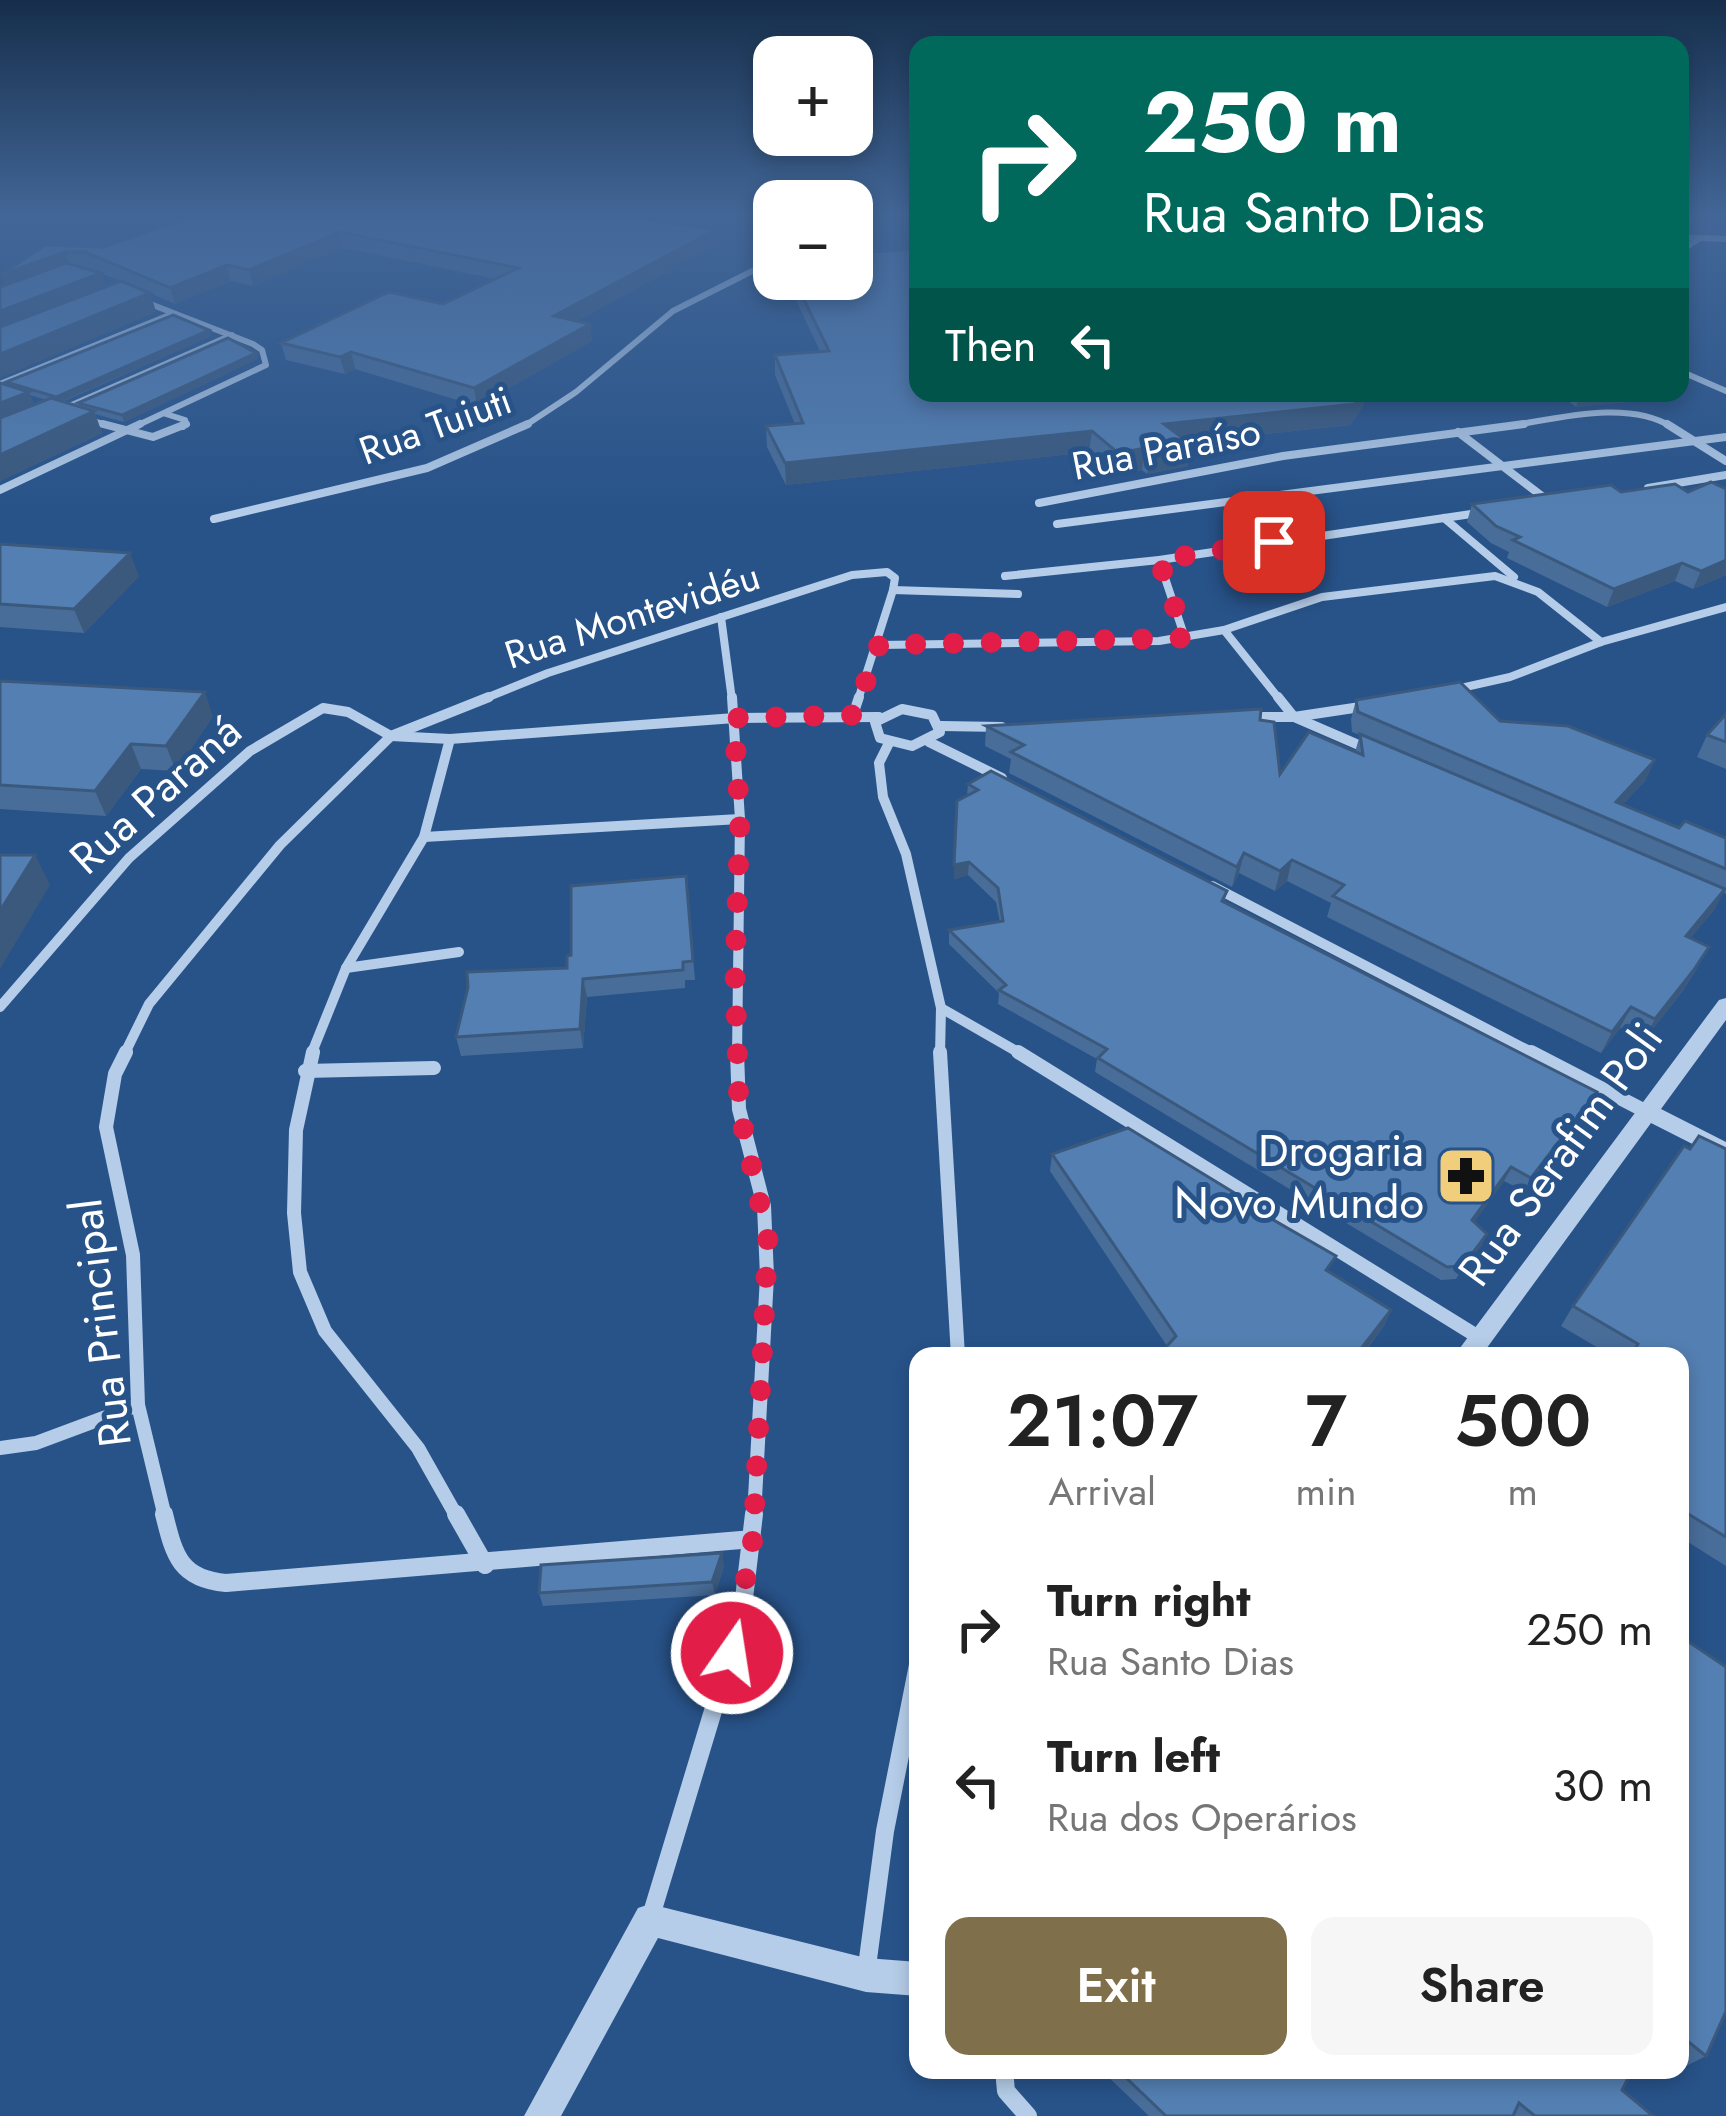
<!DOCTYPE html>
<html lang="en">
<head>
<meta charset="utf-8">
<style>
  body { margin:0; font-family:Jost,sans-serif; background:#f6f6f6; color:#222; height:100vh; display:flex; flex-direction:column; font-size:45px; white-space:nowrap }
  * { box-sizing:border-box; margin:0 }
  p { font-size:39px; color:#767676 }
  .icon { flex:none; width:66px; height:66px; fill:none; stroke:currentColor; stroke-width:2; stroke-linecap:round; stroke-linejoin:round }
  .map { position:relative; flex:1; overflow:hidden }
  .details { position:absolute; left:909px; top:1347px; width:780px; height:732px; display:flex; flex-direction:column; background:#fff; border-radius:24px; box-shadow:0 6px 18px #0003 }
  .details>* { flex:none }
  .top-card { position:absolute; left:909px; top:36px; width:780px; height:366px; border-radius:24px; box-shadow:0 6px 18px #0003; background:#00695c; color:#fff; overflow:hidden }
  .controls { position:absolute; left:753px; top:36px; display:grid; gap:24px }
  .controls a { display:grid; place-items:center; width:120px; height:120px; border-radius:24px; background:#fff; box-shadow:0 6px 18px #0003; font-size:60px }
  .pin { position:absolute; display:grid; place-items:center; width:102px; height:102px; color:#fff; margin:-51px; border-radius:24px; box-shadow:0 6px 18px #0006 }
  .me { position:absolute; width:132px; margin:-66px; rotate:13deg; stroke-linejoin:round; filter:drop-shadow(0 0 9px #0008) }
  .turn { display:flex; align-items:center; gap:42px; height:252px; padding:0 36px; font-size:54px }
  .turn .icon { width:156px; height:156px; stroke-width:2.5 }
  .turn b { display:block; font-size:84px; line-height:102px }
  .then { display:flex; align-items:center; height:114px; padding:0 36px; background:#0003; gap:24px; font-size:45px }
  .eta { display:flex; justify-content:space-evenly; align-items:center; height:204px; text-align:center }
  .eta b { font-size:72px; font-weight:600; line-height:84px }
  .button { display:flex; gap:24px; margin-top:auto; padding:24px 36px }
  .button a { flex:1; height:138px; border-radius:24px; background:#7f6f4a; color:#fff; font-size:48px; font-weight:600; line-height:138px; text-align:center }
  .button a+a { background:#f6f6f6; color:#222 }
  ul { padding:0; list-style:none }
  li { display:flex; align-items:center; gap:36px; height:156px; padding:0 36px }
  li div { flex:1 }
  li b { display:block; font-size:45px }
  li em { font-style:normal }
  .map>svg:first-child { display:block }
</style>
</head>
<body>
<div class="map">
<svg width="1726" height="2116" viewBox="0 0 1726 2116">
  <rect width="100%" height="100%" fill="#285389"/>
  <g fill="none" stroke-linecap="round" stroke-linejoin="round">
    <!-- pedestrian -->
    <g stroke="#b5cde9" stroke-width="8">
      <path d="M1444 518 1514 577"/>
      <path d="M1224 630 1322 597 1495 576 1538 592 1601 642"/>
    </g>
    <!-- minor-far4 -->
    <g stroke="#b5cde9" stroke-width="6">
      <path d="M1680 237 1726 239"/>
      <path d="M1680 251 1700 238"/>
      <path d="M1680 371 1726 391"/>
      <path d="M0 384 172 314"/>
      <path d="M58 411 232 335"/>
      <path d="M166 414 185 420 183 427"/>
      <path d="M88 420 115 427"/>
      <path d="M134 427 266 365 262 350 253 344 140 300"/>
      <path d="M523 427 576 392 673 311 774 260"/>
      <path d="M1502 427C1553 420 1626 398 1672 427"/>
    </g>
    <!-- minor-far3 -->
    <g stroke="#b5cde9" stroke-width="8">
      <path d="M103 424 153 437 186 424"/>
      <path d="M1667 424 1726 461"/>
      <path d="M1458 432 1551 503"/>
      <path d="M1648 488 1726 475"/>
      <path d="M0 490 140 424"/>
      <path d="M1039 503 1283 456 1524 424"/>
      <path d="M214 519 427 468 528 424"/>
      <path d="M1057 524 1726 437"/>
      <path d="M1159 560 1185 638"/>
      <path d="M1005 576 1159 560 1485 512"/>
      <path d="M893 590 1018 594"/>
      <path d="M721 617 732 700"/>
      <path d="M879 645 1159 641 1224 630 1280 700"/>
      <path d="M1452 690 1510 677 1601 642 1726 607"/>
      <path d="M481 700 548 673 852 575 887 572 895 578 893 590 858 700"/>
    </g>
    <!-- minor-far2 -->
    <g stroke="#b5cde9" stroke-width="10">
      <path d="M732 697 740 819 737 1055"/>
      <path d="M1278 697 1294 717 1368 749"/>
      <path d="M902 709 932 715 940 732 912 746 880 738 875 722Z"/>
      <path d="M853 715 859 697"/>
      <path d="M1244 717H1294L1367 706"/>
      <path d="M941 726 1002 727"/>
      <path d="M929 742 1002 778"/>
      <path d="M889 743 879 763 883 797 906 854 941 1008 940 1055"/>
      <path d="M424 837 740 819"/>
      <path d="M1212 886 1537 1055"/>
      <path d="M346 968 459 952"/>
      <path d="M0 1007 129 858 250 751 323 708 348 712 391 736 450 739 735 718 879 717"/>
      <path d="M941 1008 1023 1055"/>
      <path d="M124 1055 149 1004 280 845 391 736 489 697"/>
      <path d="M311 1055 346 968 424 837 450 739"/>
    </g>
    <!-- minor-far1 -->
    <g stroke="#b5cde9" stroke-width="14">
      <path d="M126 1052 115 1074 106 1127 133 1255 138 1405 165 1517"/>
      <path d="M313 1052 296 1130 294 1213 300 1272 325 1331 418 1448 457 1517"/>
      <path d="M737 1052 739 1109 764 1206 767 1276 754 1517"/>
      <path d="M940 1052 958 1356"/>
      <path d="M1018 1052 1480 1338"/>
      <path d="M1531 1052 1647 1112"/>
      <path d="M305 1071 434 1068"/>
      <path d="M0 1448 36 1443 138 1405"/>
    </g>
    <!-- minor -->
    <g stroke="#b5cde9" stroke-width="18">
      <path d="M164 1514C174 1554 179 1579 226 1583L753 1539"/>
      <path d="M456 1514 485 1565"/>
      <path d="M651 1916 742 1615 754 1514"/>
      <path d="M866 1974 885 1831 918 1665"/>
      <path d="M1004 2070 1006 2091 1028 2116"/>
    </g>
    <!-- tertiary -->
    <g fill="#b5cde9" fill-rule="evenodd">
      <path d="M1726 998V1020L1661 1109 1726 1142V1161L1651 1123 1481 1356H1454L1719 1000Z"/>
      <path d="M650 1904 866 1958 918 1962V1996L866 1992 658 1938 561 2116H524L638 1908Z"/>
    </g>
  </g>
  <!-- wall -->
  <g fill="#486d99" fill-rule="evenodd">
    <path d="M193 216 716 245 577 321 590 324 592 341 477 406 355 369 345 374 286 360 281 343 443 304 496 279 343 248 253 286 231 281 175 304 150 293 156 312 5 285 45 245 104 247ZM101 273 120 281 106 286Z"/>
    <path d="M786 279H852L918 393H1366L1363 406 1350 425 1188 442V466L1147 474 1142 470 1115 475 1089 452 786 485 767 447 766 426 795 424 775 375V355L820 351Z"/>
    <path d="M211 336 62 402 79 407 78 403 256 353 257 359 124 422 95 414 102 433 0 481V383L7 385 6 382ZM30 395 46 400 34 405Z"/>
    <path d="M1558 393H1668L1666 398 1576 407Z"/>
    <path d="M1472 504 1726 575 1693 589 1675 581 1607 607 1507 558 1509 552 1491 543 1467 522Z"/>
    <path d="M0 544 139 576 84 633 0 627Z"/>
    <path d="M0 681 213 716 176 771 141 769 106 816 0 809Z"/>
    <path d="M1356 700 1500 721 1646 780 1623 804 1679 828 1726 838V894L1723 892 1714 910 1690 938 1697 968 1682 992 1644 1040 1620 1028 1601 1053 1327 917 1331 903 1287 881 1275 891 1239 873 1232 887 1009 773 1011 759 985 746 986 726 1260 720 1280 774 1355 752 1360 735 1352 732 1351 719Z"/>
    <path d="M1726 714V769L1697 757 1707 735Z"/>
    <path d="M968 784 1227 891 1224 902 1589 1106 1524 1191 1504 1181 1474 1222 1487 1234 1480 1248 1456 1279 1441 1280 1095 1072 1097 1059 998 1004 999 993 949 944V930L1000 922 996 902 968 875 954 879 957 801 967 796Z"/>
    <path d="M686 876 695 980H685V988L587 997 583 1048 461 1056 456 1037 567 968 571 955Z"/>
    <path d="M1690 1149H1726V1566L1680 1537V1356H1612L1561 1326 1573 1306Z"/>
    <path d="M1052 1154 1232 1196 1330 1273 1391 1310 1384 1326 1364 1353 1167 1346 1050 1171Z"/>
    <path d="M724 1566 715 1595 543 1606 539 1593Z"/>
    <path d="M1680 1636 1706 2056 1686 2066 1680 2061Z"/>
    <path d="M1101 2070H1632L1622 2090 1653 2116H1149Z"/>
  </g>
  <!-- shaded-wall -->
  <g fill="#3b597d">
    <path d="M0 216H44L0 232Z"/>
    <path d="M715 230 716 245 556 333 554 316Z"/>
    <path d="M340 232 343 248 253 286 249 270Z"/>
    <path d="M65 252 71 268 7 291 1 275Z"/>
    <path d="M227 265 231 281 175 304 170 288Z"/>
    <path d="M101 273 108 292 0 334V311Z"/>
    <path d="M150 293 156 312 0 378V354Z"/>
    <path d="M590 324 592 341 477 406 474 388Z"/>
    <path d="M209 330 211 336 58 403 56 397Z"/>
    <path d="M351 352 355 369 345 374 340 357Z"/>
    <path d="M256 353 257 359 124 422 122 415Z"/>
    <path d="M29 392 37 413 0 428V403Z"/>
    <path d="M1366 393 1363 406 1350 425 1161 445 1164 424Z"/>
    <path d="M1581 393H1668L1666 398 1576 407Z"/>
    <path d="M94 411 102 433 0 481V455Z"/>
    <path d="M1092 431 1089 452 786 485 785 463Z"/>
    <path d="M1192 445 1188 466 1147 474 1150 452Z"/>
    <path d="M1145 448 1142 470 1115 475 1118 453Z"/>
    <path d="M130 553 139 576 84 633 74 609Z"/>
    <path d="M1726 560V575L1693 589 1701 571Z"/>
    <path d="M1682 563 1675 581 1607 607 1614 589Z"/>
    <path d="M205 692 213 716 176 771 166 746Z"/>
    <path d="M131 744 141 769 106 816 95 791Z"/>
    <path d="M1655 760 1646 780 1607 821 1616 802Z"/>
    <path d="M1244 853 1239 873 1232 887 1237 867Z"/>
    <path d="M35 855 50 885 0 969V911Z"/>
    <path d="M1292 860 1287 881 1275 891 1280 871Z"/>
    <path d="M969 862 968 875 954 879V865Z"/>
    <path d="M1725 889 1714 910 1675 957 1686 936Z"/>
    <path d="M1709 947 1682 992 1644 1040 1655 1019Z"/>
    <path d="M583 979 587 997 583 1048 580 1029Z"/>
    <path d="M1631 1007 1620 1028 1601 1053 1612 1032Z"/>
    <path d="M1597 1092 1589 1106 1524 1191 1531 1178Z"/>
    <path d="M1511 1167 1504 1181 1466 1234 1472 1220Z"/>
    <path d="M1487 1234 1480 1248 1456 1279 1463 1266Z"/>
    <path d="M1391 1310 1384 1326 1361 1356 1360 1350Z"/>
    <path d="M722 1553 724 1566 715 1595 712 1582Z"/>
  </g>
  <!-- building -->
  <g fill="#547fb2" stroke="#3b597d" stroke-width="3">
    <path d="M193 216H627L715 230 554 316 590 324 474 388 351 352 340 357 281 343 389 292 443 304 518 268 340 232 249 270 227 265 170 288 85 252H65L1 275 45 245 104 247Z"/>
    <path d="M918 249V393H1363L1355 404 1164 424 1192 445 1150 452 1145 448 1118 453 1092 431 785 463 766 426 803 423 775 355 829 351 794 279H852V253Z"/>
    <path d="M66 263 101 273 0 311V287Z"/>
    <path d="M121 281 150 293 0 354V327Z"/>
    <path d="M173 315 209 330 56 397 6 382Z"/>
    <path d="M228 338 256 353 122 415 78 403Z"/>
    <path d="M0 383 29 392 0 403Z"/>
    <path d="M51 398 94 411 0 455V418Z"/>
    <path d="M1711 482 1726 489V560L1701 571 1682 563 1614 589 1513 540 1520 537 1496 526 1472 504 1611 485 1621 492 1675 484 1688 492Z"/>
    <path d="M0 544 130 553 74 609 0 604Z"/>
    <path d="M0 681 205 692 166 746 131 744 95 791 0 785Z"/>
    <path d="M1460 682 1500 721 1568 726 1655 760 1616 802 1679 828 1685 821 1726 838V869L1358 712 1356 700Z"/>
    <path d="M1261 709 1260 720 1274 722 1280 774 1309 732 1363 755 1360 734 1725 889 1686 936 1709 947 1693 971 1655 1019 1631 1007 1612 1032 1333 896 1344 885 1292 860 1280 871 1244 853 1237 867 1011 752 1024 745 986 726Z"/>
    <path d="M1726 714V742L1707 735Z"/>
    <path d="M991 771 1227 891 1222 901 1597 1092 1531 1178 1511 1167 1472 1220 1487 1234 1463 1266 1447 1267 1098 1058 1107 1049 999 990 1006 985 949 930 1003 921 998 888 969 862 954 865 957 801 978 790 968 784Z"/>
    <path d="M0 855H35L0 911Z"/>
    <path d="M686 876 693 961 683 962V970L583 979 580 1029 456 1037 468 987 467 972 567 968V956L571 955V886Z"/>
    <path d="M1128 1128 1233 1192 1230 1195 1336 1256 1326 1270 1391 1310 1360 1350 1369 1356H1164L1167 1346 1176 1336 1052 1154Z"/>
    <path d="M1699 1136 1726 1149V1537L1685 1512 1680 1521V1356H1631L1638 1344 1573 1306 1684 1146 1690 1149Z"/>
    <path d="M722 1553 712 1582 539 1593 541 1565Z"/>
    <path d="M1680 1636 1726 1667V2011L1706 2056 1680 2035Z"/>
    <path d="M1118 2070H1632L1622 2090 1653 2116H1535L1519 2103 1513 2116H1166Z"/>
  </g>
  <!-- sky -->
  <linearGradient id="sky" x2="0" y2="1"><stop stop-color="#162e4b"/><stop offset="0.42" stop-color="#426697"/><stop offset="1" stop-color="#426697" stop-opacity="0"/></linearGradient>
  <rect width="1726" height="512" fill="url(#sky)"/>
  <g fill="none" stroke-linecap="round" stroke-linejoin="round">
    <!-- route -->
    <path stroke="#e11d48" stroke-width="21" stroke-dasharray="0 37.8" d="M732 1653 753 1539 768 1240 739 1109 735 972 740 819 734 718 854 715 879 645 1185 638 1159 560 1274 542"/>
  </g>
  <!-- icons -->
  <defs>
    <symbol id="pharmacy-square" viewBox="-11 -11 22 22"><rect x="-9" y="-9" width="18" height="18" rx="4" fill="#f1ce7b" stroke="#285389"/><path d="M-2-6h4v4h4v4h-4v4h-4v-4h-4v-4h4Z" fill="#111"/></symbol>
  </defs>
  <g fill-rule="evenodd">
    <use href="#pharmacy-square" x="1433" y="1143" width="66" height="66"/>
  </g>
  <g text-anchor="middle" stroke-width="10" stroke-linejoin="round" paint-order="stroke">
    <!-- far-street labels -->
    <g font-size="39" fill="#fff" stroke="#285389">
      <text transform="translate(435 425) rotate(-20)" y="14">Rua Tuiuti</text>
      <text transform="translate(1166 448) rotate(-11)" y="14">Rua Paraíso</text>
      <text transform="translate(632 615) rotate(-18)" y="14">Rua Montevidéu</text>
    </g>
    <!-- street labels -->
    <g font-size="45" fill="#fff" stroke="#285389">
      <text transform="translate(155 794) rotate(-42)" y="16">Rua Paraná</text>
      <text transform="translate(1560 1154) rotate(-54)" y="16">Rua Serafim Poli</text>
      <text transform="translate(100 1323) rotate(-97)" y="16">Rua Principal</text>
    </g>
    <!-- poi labels -->
    <g font-size="45" fill="#fff" stroke="#285389" text-anchor="end">
      <text x="1424" y="1166">Drogaria<tspan x="1424" dy="52">Novo Mundo</tspan></text>
    </g>
  </g>
</svg>
<div class="controls">
<a>+</a>
<a>−</a>
</div>
<div class="pin" style="left:1274px;top:542px;background:#d93025"><svg class="icon" aria-label="arrive" viewBox="0 0 24 24"><path d="M6 21V4h12l-3 4 3 4H6"/></svg></div>
<svg class="me" style="left:732px;top:1653px" viewBox="-20 -20 40 40"><circle r="17" fill="#e11d48" stroke="#fff" stroke-width="3"/><path d="M0-11L8 9 0 5-8 9z" fill="#fff"/></svg>
<div class="top-card">
<div class="turn"><svg class="icon" aria-label="right" viewBox="0 0 24 24"><path d="M7 20v-9h11M14 6l5 5-5 5"/></svg><div><b>250 m</b>Rua Santo Dias</div></div>
<div class="then">Then<svg class="icon" aria-label="left" viewBox="0 0 24 24"><path d="M17 20v-9H6M10 6l-5 5 5 5"/></svg></div>
</div>
<section class="details">
<div class="eta">
<div><b>21:07</b><p>Arrival</p></div>
<div><b>7</b><p>min</p></div>
<div><b>500</b><p>m</p></div>
</div>
<ul>
<li><svg class="icon" aria-label="right" viewBox="0 0 24 24"><path d="M7 20v-9h11M14 6l5 5-5 5"/></svg><div><b>Turn right</b><p>Rua Santo Dias</p></div><em>250 m</em></li>
<li><svg class="icon" aria-label="left" viewBox="0 0 24 24"><path d="M17 20v-9H6M10 6l-5 5 5 5"/></svg><div><b>Turn left</b><p>Rua dos Operários</p></div><em>30 m</em></li>
</ul>
<div class="button"><a>Exit</a><a>Share</a></div>
</section>
</div>
</body>
</html>
